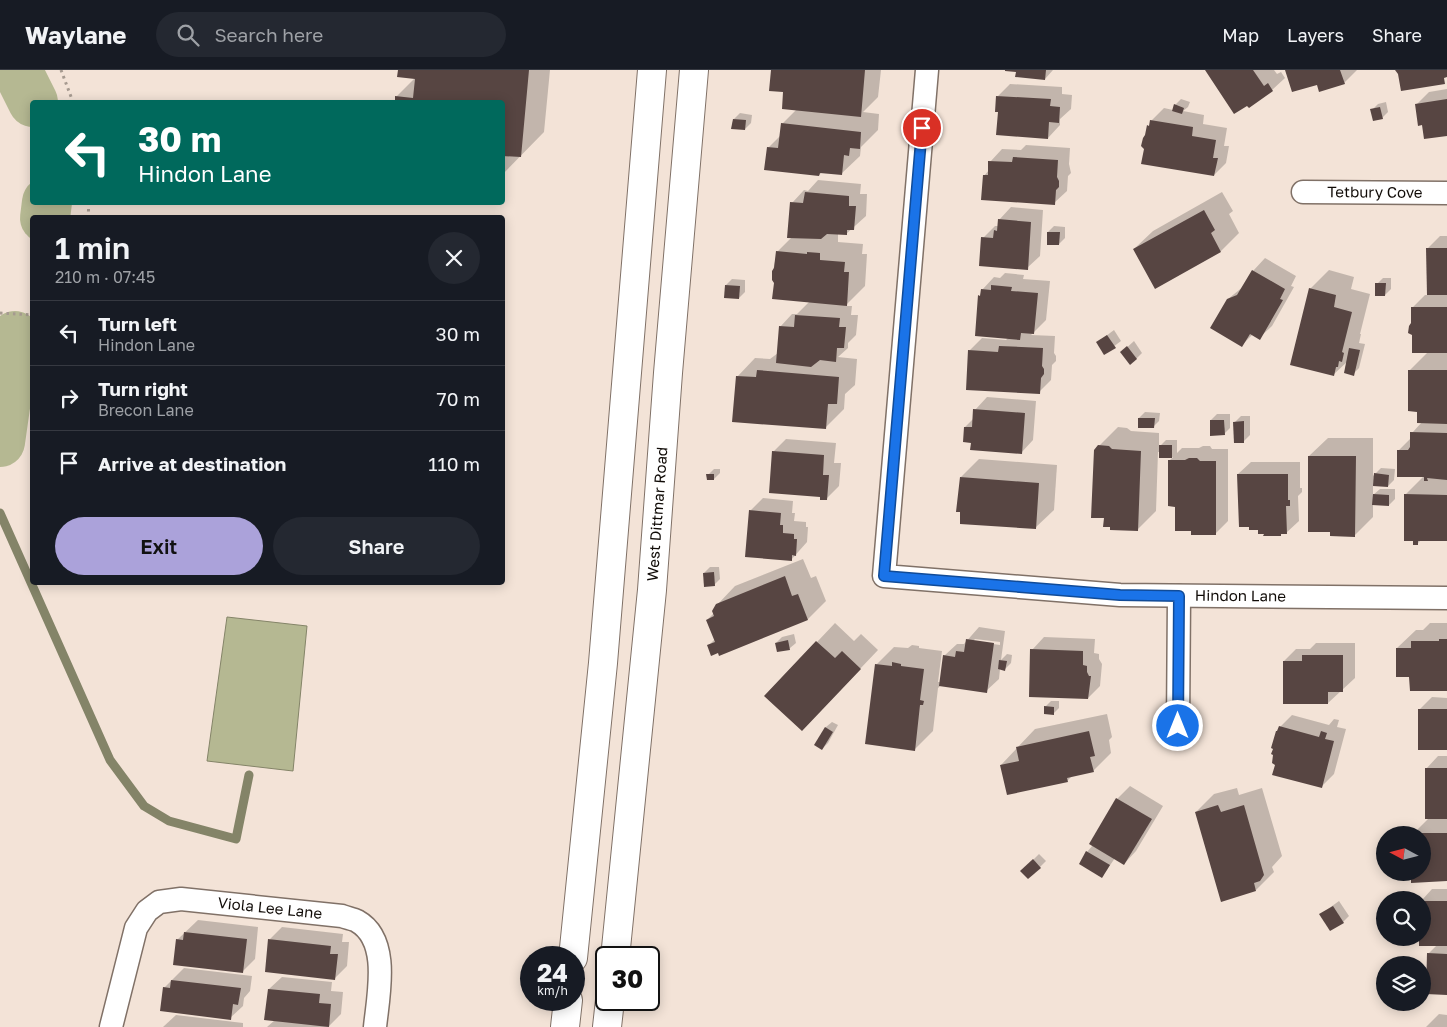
<!DOCTYPE html>
<html lang="en">
<head>
<meta charset="utf-8">
<style>
  body { margin:0; font-family:"Golos Text",sans-serif; background:#242831; color:#f1f3f6; height:100vh; display:flex; flex-direction:column; font-size:19px; white-space:nowrap }
  * { box-sizing:border-box; margin:0 }
  p { font-size:16px; color:#9ea1a6 }
  .icon { flex:none; width:28px; height:28px; fill:none; stroke:currentColor; stroke-width:2; stroke-linecap:round; stroke-linejoin:round }
  .map { position:relative; flex:1; overflow:hidden }
  .side { position:absolute; left:30px; top:145px; width:475px; height:370px; display:flex; flex-direction:column; background:#171b24; border-radius:5px; box-shadow:0 2px 12px #0003 }
  .side>* { flex:none }
  .top-card { position:absolute; left:30px; top:30px; width:475px; height:105px; border-radius:5px; box-shadow:0 2px 12px #0003; background:#00695c; color:#fff; overflow:hidden }
  .needle { width:32px; rotate:277deg }
  .controls { position:absolute; left:1376px; top:756px; display:grid; gap:10px }
  .controls a { display:grid; place-items:center; width:55px; height:55px; border-radius:50%; background:#171b24; box-shadow:0 2px 12px #0003; font-size:25px }
  .speed { position:absolute; left:520px; top:876px; display:flex; gap:10px; font-size:25px; font-weight:700; text-align:center }
  .speed>* { display:grid; place-content:center; width:65px; height:65px; border-radius:50%; background:#171b24; box-shadow:0 2px 12px #0003; line-height:1 }
  .speed small { font-size:12px; font-weight:400 }
  .speed .limit { border:2px solid #111; border-radius:8px; background:#fff; color:#111 }
  .pin { position:absolute; display:grid; place-items:center; width:42px; height:42px; color:#fff; margin:-21px; border:2px solid #fff; border-radius:50%; box-shadow:0 1px 5px #0007 }
  .me { position:absolute; width:55px; margin:-28px; rotate:0deg; stroke-linejoin:round; filter:drop-shadow(0 0 4px #0008) }
  .turn { display:flex; align-items:center; gap:18px; height:105px; padding:0 25px; font-size:22px }
  .turn .icon { width:65px; height:65px; stroke-width:2.5 }
  .turn b { display:block; font-size:35px; line-height:42px }
  .round { display:grid; place-items:center; flex:none; width:52px; height:52px; border-radius:26px; background:#242831 }
  .overview { display:flex; align-items:center; justify-content:space-between; height:85px; padding:0 25px }
  h1 { font-size:30px; font-weight:600; line-height:38px }
  .action { display:flex; gap:10px; margin-top:auto; padding:10px 25px }
  .action a { flex:1; height:58px; border-radius:30px; background:#aba2da; color:#111; font-size:20px; font-weight:600; line-height:58px; text-align:center }
  .action a+a { background:#242831; color:#f1f3f6 }
  ul { padding:0; list-style:none }
  li { display:flex; align-items:center; gap:15px; height:65px; padding:0 25px; border-top:1px solid #363941 }
  li div { flex:1 }
  li b { display:block; font-size:19px }
  li em { font-style:normal }
  header { display:flex; align-items:center; gap:30px; box-sizing:border-box; height:70px; padding:0 25px; background:#171b24; border-bottom:1px solid #363941 }
  header strong { font-size:24px }
  nav { display:flex; gap:28px; margin-inline-start:auto; font-size:18px }
  .search { width:350px; height:45px; background:#242831; display:flex; align-items:center; gap:12px; box-sizing:border-box; padding:0 18px; border-radius:28px; color:#9ea1a6; font-size:19px }
  .map>svg:first-child { display:block }
</style>
</head>
<body>
<header>
<strong>Waylane</strong>
<div class="search"><svg class="icon" aria-label="search" viewBox="0 0 24 24"><circle cx="10" cy="10" r="6"/><path d="M15 15l6 6"/></svg>Search here</div>
<nav><a>Map</a><a>Layers</a><a>Share</a></nav>
</header>
<div class="map">
<svg width="1447" height="957" viewBox="0 0 1447 957">
  <rect width="100%" height="100%" fill="#f3e3d7"/>
  <!-- water -->
  <path fill="#b5b892" stroke="#848468" d="M227 547 307 556 293 701 207 691Z"/>
  <!-- shadow -->
  <g fill="#0003" fill-rule="evenodd">
    <path d="M399 0H550L544 62 502 105V32H396L397 26 415 8Z"/>
    <path d="M772 0H881L878 27 863 42 879 44 878 60 861 77 860 86 841 104 822 102 819 105 768 78 781 65 782 54 796 40Z"/>
    <path d="M1003 0H1053L1045 9 1017 1Z"/>
    <path d="M1208 0H1274L1277 4 1281 2 1285 8 1272 20Z"/>
    <path d="M1286 0H1357L1344 13H1318Z"/>
    <path d="M1010 14 1062 17V24L1072 25 1071 39 1060 49V55L1048 68 998 26Z"/>
    <path d="M1447 19V65L1423 54 1417 34 1429 22Z"/>
    <path d="M1181 29 1190 32 1188 37 1183 41 1204 45 1203 54 1227 58 1224 76H1229L1226 93 1214 105 1151 51 1164 38 1173 40 1175 35Z"/>
    <path d="M1386 32 1388 42 1382 48 1372 40 1378 34Z"/>
    <path d="M740 43 752 45 751 53 745 59 734 49Z"/>
    <path d="M1026 75 1070 78 1069 94 1071 103 1068 106 1067 121 1054 133 984 106 989 100 990 92 1002 79 1021 80Z"/>
    <path d="M818 110 861 114 860 124H867L866 146 846 164 838 163V172L863 174 862 184H867L865 216 845 236H852L851 245H858L856 265 848 273V278L838 287 857 289 855 315 845 324 844 339 826 357 737 307 755 288 770 289 778 283 780 257 792 244H797L810 231 775 212 773 201 777 182 792 167V133L804 120 808 121Z"/>
    <path d="M1222 122 1233 141 1229 144 1239 163 1221 181 1134 179 1153 161Z"/>
    <path d="M1011 137 1043 140 1040 186 1027 198 983 168 995 156H998L999 150Z"/>
    <path d="M1054 156 1065 157V168L1059 174 1048 162Z"/>
    <path d="M1440 166H1447V470H1421L1417 474 1405 425 1424 406 1398 381 1412 367V363L1422 352 1410 300 1428 282 1412 254V238L1425 225H1428V178Z"/>
    <path d="M1265 188 1296 206 1291 216 1294 217 1272 256 1259 268 1253 264 1242 275 1228 229 1244 216 1253 201Z"/>
    <path d="M1329 200 1354 207 1351 219 1370 224 1360 264H1361L1359 273 1365 274 1359 298 1353 304 1348 291 1333 305 1310 219Z"/>
    <path d="M1005 203 1024 205 1023 209 1050 211 1046 250 1031 265 1055 266 1054 283 1056 286V291L1052 295 1051 310 1039 322 969 281 982 268 1006 270 1009 267 980 226 982 220 994 207 1000 208Z"/>
    <path d="M1383 208H1391V219L1385 225 1377 214Z"/>
    <path d="M732 209 745 210V222L739 228 726 215Z"/>
    <path d="M1114 260 1121 271 1105 283 1098 272Z"/>
    <path d="M1134 271 1142 283 1136 289 1122 282Z"/>
    <path d="M987 327 1036 331 1033 370 1021 383 972 372 965 357 974 348 975 340Z"/>
    <path d="M1145 342 1160 343 1159 351 1153 357 1139 348Z"/>
    <path d="M1217 344H1230V358L1224 364 1211 350Z"/>
    <path d="M1241 346H1250V365L1244 371 1235 352Z"/>
    <path d="M1118 357 1127 358 1131 361 1159 363V377L1166 370H1177V383L1182 378H1199L1203 376H1210L1212 379H1228V451L1215 464 1192 460 1176 435 1169 391 1173 387H1161L1160 382H1158L1156 441 1137 460 1105 447 1095 380Z"/>
    <path d="M1328 368H1373V406L1381 398 1395 399 1394 410 1388 416 1373 415V425L1380 419H1395V429L1389 435 1373 434V447L1355 465 1309 386Z"/>
    <path d="M786 369 836 373 834 393H841L839 416 826 429 773 382Z"/>
    <path d="M979 389 1057 395 1054 440 1035 458 961 407Z"/>
    <path d="M1251 392H1300V418H1302V422L1298 426 1299 451 1286 463H1283L1280 465 1265 463 1259 459 1250 456 1238 404Z"/>
    <path d="M714 399H720V403L714 409 708 405Z"/>
    <path d="M763 428 793 431 792 443H795L794 451 806 452V457H808L807 472 791 490 751 440Z"/>
    <path d="M803 489 811 508 816 506 826 531 808 549 720 584 709 575 715 569 707 550 714 543 717 535 735 516Z"/>
    <path d="M710 497H719L720 509 714 515 704 503Z"/>
    <path d="M835 553 854 571 861 564 878 580 820 641 766 626Z"/>
    <path d="M1430 553H1447V620L1411 606 1397 578 1416 560H1423Z"/>
    <path d="M979 557 1005 561 1001 590 1007 584 1012 585 1011 593 1005 599H1000L999 609 986 621 941 615 938 618 933 661 915 679 876 595 894 577 908 578 912 575 919 576V578L942 581 938 612H941L944 586 957 574H964ZM975 569 1000 572V575L973 571Z"/>
    <path d="M794 564 796 573 790 578 778 581 776 573 782 567Z"/>
    <path d="M1044 567 1095 569 1094 583 1099 584V589L1102 594 1100 616 1088 628 1032 580Z"/>
    <path d="M1316 573H1355V608L1328 633 1284 591 1296 579H1310Z"/>
    <path d="M1432 627 1447 628V679L1419 640Z"/>
    <path d="M1051 631H1059V638L1053 644 1045 637Z"/>
    <path d="M1107 644 1112 667 1109 670 1111 683 1093 701 1072 706 1067 711 1001 695 1035 659Z"/>
    <path d="M1292 645 1329 655 1334 649 1339 650 1337 657 1346 659 1334 704 1321 717 1276 694 1280 657Z"/>
    <path d="M832 652 838 655 828 673 822 679 816 675 826 657Z"/>
    <path d="M1438 686H1447V810L1422 802V765H1412L1429 748 1426 699Z"/>
    <path d="M1130 716 1163 736 1136 781 1124 794 1115 788 1102 807 1080 793 1087 782 1093 775 1091 774 1117 729Z"/>
    <path d="M1237 718 1239 725 1262 718 1282 786 1272 797 1274 802 1256 820 1196 742 1214 724Z"/>
    <path d="M1039 784 1046 791 1040 797 1028 795Z"/>
    <path d="M1432 819H1447V924L1428 884 1437 875H1420V868H1422V830Z"/>
    <path d="M1339 831 1349 846 1343 852 1321 844Z"/>
    <path d="M198 850 258 857 255 889 242 902 177 870Z"/>
    <path d="M282 857 343 864 342 872H349L347 896 334 909 270 869Z"/>
    <path d="M184 898 252 906 250 921 244 928 243 936 230 948 164 918Z"/>
    <path d="M282 907 332 912 331 921 343 922 341 944 328 957H267L275 950 266 949 269 919Z"/>
    <path d="M1439 944 1447 945V957H1426Z"/>
    <path d="M176 945 243 953V957H163Z"/>
  </g>
  <g fill="none" stroke-linecap="round" stroke-linejoin="round">
    <!-- stream -->
    <path stroke="#848468" stroke-width="9" d="M0 443 110 690 144 736 169 751 236 769 249 705"/>
    <!-- river -->
    <g stroke="#b5b892" stroke-width="50">
      <path d="M17 0 33 32"/>
      <path d="M45 148 47 132"/>
      <path d="M0 372 15 266"/>
    </g>
  </g>
  <!-- building -->
  <g fill="#574542">
    <path d="M398 0H529L521 87 502 86V32H395V26L413 28 415 9 397 7Z"/>
    <path d="M771 0H865L861 47 782 39 783 22 769 21Z"/>
    <path d="M1005 0H1046L1045 10 1015 7 1016 2 1005 1Z"/>
    <path d="M1205 0H1253L1264 16 1268 13 1273 21 1249 38 1247 36 1234 44Z"/>
    <path d="M1285 0H1340L1345 14 1319 22 1317 15 1292 22Z"/>
    <path d="M1395 0H1447V7L1444 8 1445 14 1401 21 1398 4Z"/>
    <path d="M996 26 1051 29 1050 36 1060 37 1059 53 1049 52 1048 69 996 65 998 42H995Z"/>
    <path d="M1447 29V66L1424 69 1422 55 1418 56 1415 34Z"/>
    <path d="M1174 34 1184 38 1182 44 1172 41Z"/>
    <path d="M1380 37 1383 49 1373 51 1370 39Z"/>
    <path d="M733 49 746 50 745 60 731 59Z"/>
    <path d="M1150 50 1193 57 1192 66 1216 70 1213 88H1218L1214 106 1141 94 1144 79 1141 76 1143 68 1145 65 1147 55 1149 56Z"/>
    <path d="M781 53 861 62 860 79 850 78 849 86 844 85 842 105 820 103 819 106 764 100 767 77 778 78Z"/>
    <path d="M1013 87 1058 90 1057 107 1059 111V117L1056 120 1055 135 981 130 983 105H988V91L1012 92Z"/>
    <path d="M805 122 849 126V136H856L854 160H847V165L827 164 821 169 787 168 790 132 803 133Z"/>
    <path d="M1204 140 1215 160 1211 163 1221 182 1155 219 1133 179Z"/>
    <path d="M998 149 1031 152 1028 200 979 196 981 167 993 168 994 160 997 161Z"/>
    <path d="M1047 162H1060L1059 175H1047Z"/>
    <path d="M1426 178H1447V225H1427Z"/>
    <path d="M776 181 807 184V182L820 183V190L845 192 844 202H849L847 236 772 229 774 213 772 210V201L774 198Z"/>
    <path d="M1252 200 1285 219 1280 229 1283 230 1260 270 1250 264 1242 277 1210 258 1227 229 1237 225Z"/>
    <path d="M1375 213H1386L1385 226H1375Z"/>
    <path d="M725 215 740 216 739 229 724 228Z"/>
    <path d="M991 215 1012 217 1011 221 1038 223 1034 264 1021 263 1020 270 975 266 978 225 980 226 981 219 991 220Z"/>
    <path d="M1309 218 1336 225 1334 237 1352 242 1342 282 1344 283 1342 292 1339 291 1338 297H1336L1334 306 1290 295Z"/>
    <path d="M1411 237H1447V283H1412V265L1408 263 1409 256 1411 253Z"/>
    <path d="M795 245 840 248 839 257H846L844 278H837L836 292 820 290 811 297 776 293 779 256 794 257Z"/>
    <path d="M1107 265 1116 278 1104 285 1096 272Z"/>
    <path d="M999 276 1043 278 1042 296 1044 299V304L1041 308 1040 324 966 320 968 280 998 282Z"/>
    <path d="M1127 276 1137 289 1130 295 1120 282Z"/>
    <path d="M1349 278 1360 280 1354 306 1344 303Z"/>
    <path d="M757 300 839 307 837 334H828L826 359 732 352 736 306 756 307Z"/>
    <path d="M1408 300H1447V354L1417 353V342L1408 341Z"/>
    <path d="M973 339 1025 343 1022 384 970 380 971 373 963 372 964 357H972Z"/>
    <path d="M1138 348H1155L1154 358H1138Z"/>
    <path d="M1210 350H1224L1225 365 1210 366Z"/>
    <path d="M1244 351V373H1234L1233 352Z"/>
    <path d="M1410 362 1447 363V410L1427 408 1428 411H1424V407H1397V380H1408L1410 377Z"/>
    <path d="M1098 375 1109 376 1112 379 1141 381 1138 461 1110 460V457H1103L1104 448H1091L1094 380Z"/>
    <rect x="1159" y="375" width="13" height="13"/>
    <path d="M772 381 824 385 823 405H829L827 430H820V427L769 423Z"/>
    <path d="M1308 386H1356L1355 467 1330 466V462H1308Z"/>
    <path d="M1189 388H1197L1200 391H1216V465H1191V461H1175V437L1168 436V390H1185Z"/>
    <path d="M1374 403 1389 405 1388 417 1373 416Z"/>
    <path d="M706 404H714V410H707Z"/>
    <path d="M1237 404H1288V430H1290V436H1286L1287 464H1281V466H1263L1264 464H1258V460H1249V457H1239Z"/>
    <path d="M960 407 1039 413 1036 459 960 454V442H956Z"/>
    <path d="M1373 424 1389 425V436L1372 435Z"/>
    <path d="M1404 424 1447 425V471H1418V475H1413V471H1404Z"/>
    <path d="M749 440 781 443 780 455H783V463L794 464V469H797L796 486 792 485V491L745 487Z"/>
    <path d="M714 502 715 516 704 517 703 503Z"/>
    <path d="M785 506 792 526 798 524 808 550 719 586 718 583 711 586 707 575 715 572 706 550 714 546 712 541 716 534Z"/>
    <path d="M966 569 994 573 987 623 939 616 943 585 955 587 956 581 964 582Z"/>
    <path d="M1439 569H1447V621H1410L1409 607H1396V578H1411V571H1439Z"/>
    <path d="M788 570 790 580 777 582 775 573Z"/>
    <path d="M816 571 835 588 842 581 861 599 802 661 764 626Z"/>
    <path d="M1030 579 1083 581V595L1087 596V602L1089 606H1091L1088 629 1029 627Z"/>
    <path d="M1302 585H1343V622H1328V634H1283V591H1302Z"/>
    <path d="M999 590 1007 591 1005 601 998 599Z"/>
    <path d="M892 592 901 594V596L924 599 920 630 924 631 923 635H920L915 681 865 674 875 594 892 596Z"/>
    <path d="M1044 636 1054 637V645L1044 644Z"/>
    <rect x="1418" y="639" width="29" height="41"/>
    <path d="M1279 656 1319 667 1321 661 1327 663 1325 669 1334 671 1322 718 1272 705 1275 695 1272 693 1273 685 1271 684 1273 679 1271 678 1276 661H1277Z"/>
    <path d="M825 657 833 662 822 680 814 675Z"/>
    <path d="M1089 661 1095 686 1090 687 1094 702 1067 708 1068 712 1007 725 1000 695 1019 691 1016 677Z"/>
    <rect x="1425" y="698" width="22" height="51"/>
    <path d="M1116 728 1152 749 1124 795 1089 774Z"/>
    <path d="M1218 735 1221 742 1244 735 1264 805 1260 811 1254 813 1256 821 1221 832 1195 742Z"/>
    <path d="M1422 763H1447V811L1411 813V802H1422Z"/>
    <path d="M1086 781 1110 795 1102 808 1079 794Z"/>
    <path d="M1033 789 1041 798 1028 809 1020 801Z"/>
    <path d="M1422 831H1447V876H1419V868H1422Z"/>
    <path d="M1333 836 1344 853 1330 861 1319 844Z"/>
    <path d="M184 862 247 869 243 903 173 895 176 869 183 870Z"/>
    <path d="M268 869 331 876 330 884H338L335 910 265 902Z"/>
    <path d="M1427 883 1447 884V925L1426 924Z"/>
    <path d="M171 910 241 918 238 935 233 934 231 950 160 941 163 917 170 918Z"/>
    <path d="M268 919 320 924 319 933 331 934 329 957 264 950Z"/>
  </g>
  <g fill="none" stroke-linecap="round" stroke-linejoin="round">
    <defs>
      <g id="minor">
        <path id="s1" d="M927 0 884 506 1120 525 1447 528"/>
        <path id="s2" d="M1303 122 1447 123"/>
        <path d="M1178 657 1179 526"/>
        <path id="s3" d="M111 957 136 858 147 841 159 832 181 829 342 846C347 848 353 849 357 851 391 870 378 926 375 957"/>
      </g>
      <g id="tertiary">
        <path d="M573 888 603 593 652 0"/>
        <path id="s4" d="M615 888 652 520 668 303 694 0"/>
        <path d="M565 957 568 930"/>
        <path d="M607 957 610 930"/>
      </g>
    </defs>
    <!-- minor casing -->
    <use href="#minor" stroke="#807167" stroke-width="25"/>
    <!-- tertiary casing -->
    <use href="#tertiary" stroke="#807167" stroke-width="30"/>
    <!-- path -->
    <g stroke="#a69a90" stroke-width="3" stroke-dasharray="2.5 4" stroke-linecap="butt">
      <path d="M61 0 73 32"/>
      <path d="M88 148 89 132"/>
      <path d="M0 243 32 245"/>
    </g>
    <!-- minor -->
    <use href="#minor" stroke="#fff" stroke-width="22"/>
    <!-- tertiary -->
    <use href="#tertiary" stroke="#fff" stroke-width="28"/>
  </g>
  <g fill="none" stroke-linecap="round" stroke-linejoin="round">
    <defs>
      <path id="route" d="M922 58 884 506 1120 525 1179 526 1178 656"/>
    </defs>
    <!-- route casing -->
    <use href="#route" stroke="#114b97" stroke-width="12"/>
    <!-- route -->
    <use href="#route" stroke="#1a73e8" stroke-width="9"/>
  </g>
  <g text-anchor="middle" stroke-width="5" stroke-linejoin="round" paint-order="stroke">
    <!-- street labels -->
    <g font-size="15" fill="#100b07" stroke="#fff">
      <text dy="5" stroke="none"><textPath href="#s2" startOffset="72">Tetbury Cove</textPath></text>
      <text dy="5" stroke="none"><textPath href="#s4" startOffset="446">West Dittmar Road</textPath></text>
      <text dy="5" stroke="none"><textPath href="#s1" startOffset="865">Hindon Lane</textPath></text>
      <text dy="5" stroke="none"><textPath href="#s3" startOffset="249">Viola Lee Lane</textPath></text>
    </g>
  </g>
</svg>
<div class="controls">
<a><svg class="needle" viewBox="-14 -14 28 28"><path d="M0-13l5 13h-10z" fill="#e53935"/><path d="M0 13l5-13h-10z" fill="#9ea1a6"/></svg></a>
<a><svg class="icon" aria-label="search" viewBox="0 0 24 24"><circle cx="10" cy="10" r="6"/><path d="M15 15l6 6"/></svg></a>
<a><svg class="icon" aria-label="layers" viewBox="0 0 24 24"><path d="M12 4l9 5-9 5-9-5zM3 14l9 5 9-5"/></svg></a>
</div>
<div class="speed"><div>24<small>km/h</small></div><div class="limit">30</div></div>
<div class="pin" style="left:922px;top:58px;background:#d93025"><svg class="icon" aria-label="arrive" viewBox="0 0 24 24"><path d="M6 21V4h12l-3 4 3 4H6"/></svg></div>
<svg class="me" style="left:1178px;top:656px" viewBox="-20 -20 40 40"><circle r="17" fill="#1a73e8" stroke="#fff" stroke-width="3"/><path d="M0-11L8 9 0 5-8 9z" fill="#fff"/></svg>
<div class="top-card">
<div class="turn"><svg class="icon" aria-label="left" viewBox="0 0 24 24"><path d="M17 20v-9H6M10 6l-5 5 5 5"/></svg><div><b>30 m</b>Hindon Lane</div></div>
</div>
<section class="side">
<div class="overview"><div><h1>1 min</h1><p>210 m · 07:45</p></div><a class="round"><svg class="icon" aria-label="close" viewBox="0 0 24 24"><path d="M6 6l12 12M18 6L6 18"/></svg></a></div>
<ul>
<li><svg class="icon" aria-label="left" viewBox="0 0 24 24"><path d="M17 20v-9H6M10 6l-5 5 5 5"/></svg><div><b>Turn left</b><p>Hindon Lane</p></div><em>30 m</em></li>
<li><svg class="icon" aria-label="right" viewBox="0 0 24 24"><path d="M7 20v-9h11M14 6l5 5-5 5"/></svg><div><b>Turn right</b><p>Brecon Lane</p></div><em>70 m</em></li>
<li><svg class="icon" aria-label="arrive" viewBox="0 0 24 24"><path d="M6 21V4h12l-3 4 3 4H6"/></svg><div><b>Arrive at destination</b></div><em>110 m</em></li>
</ul>
<div class="action"><a>Exit</a><a>Share</a></div>
</section>
</div>
</body>
</html>
